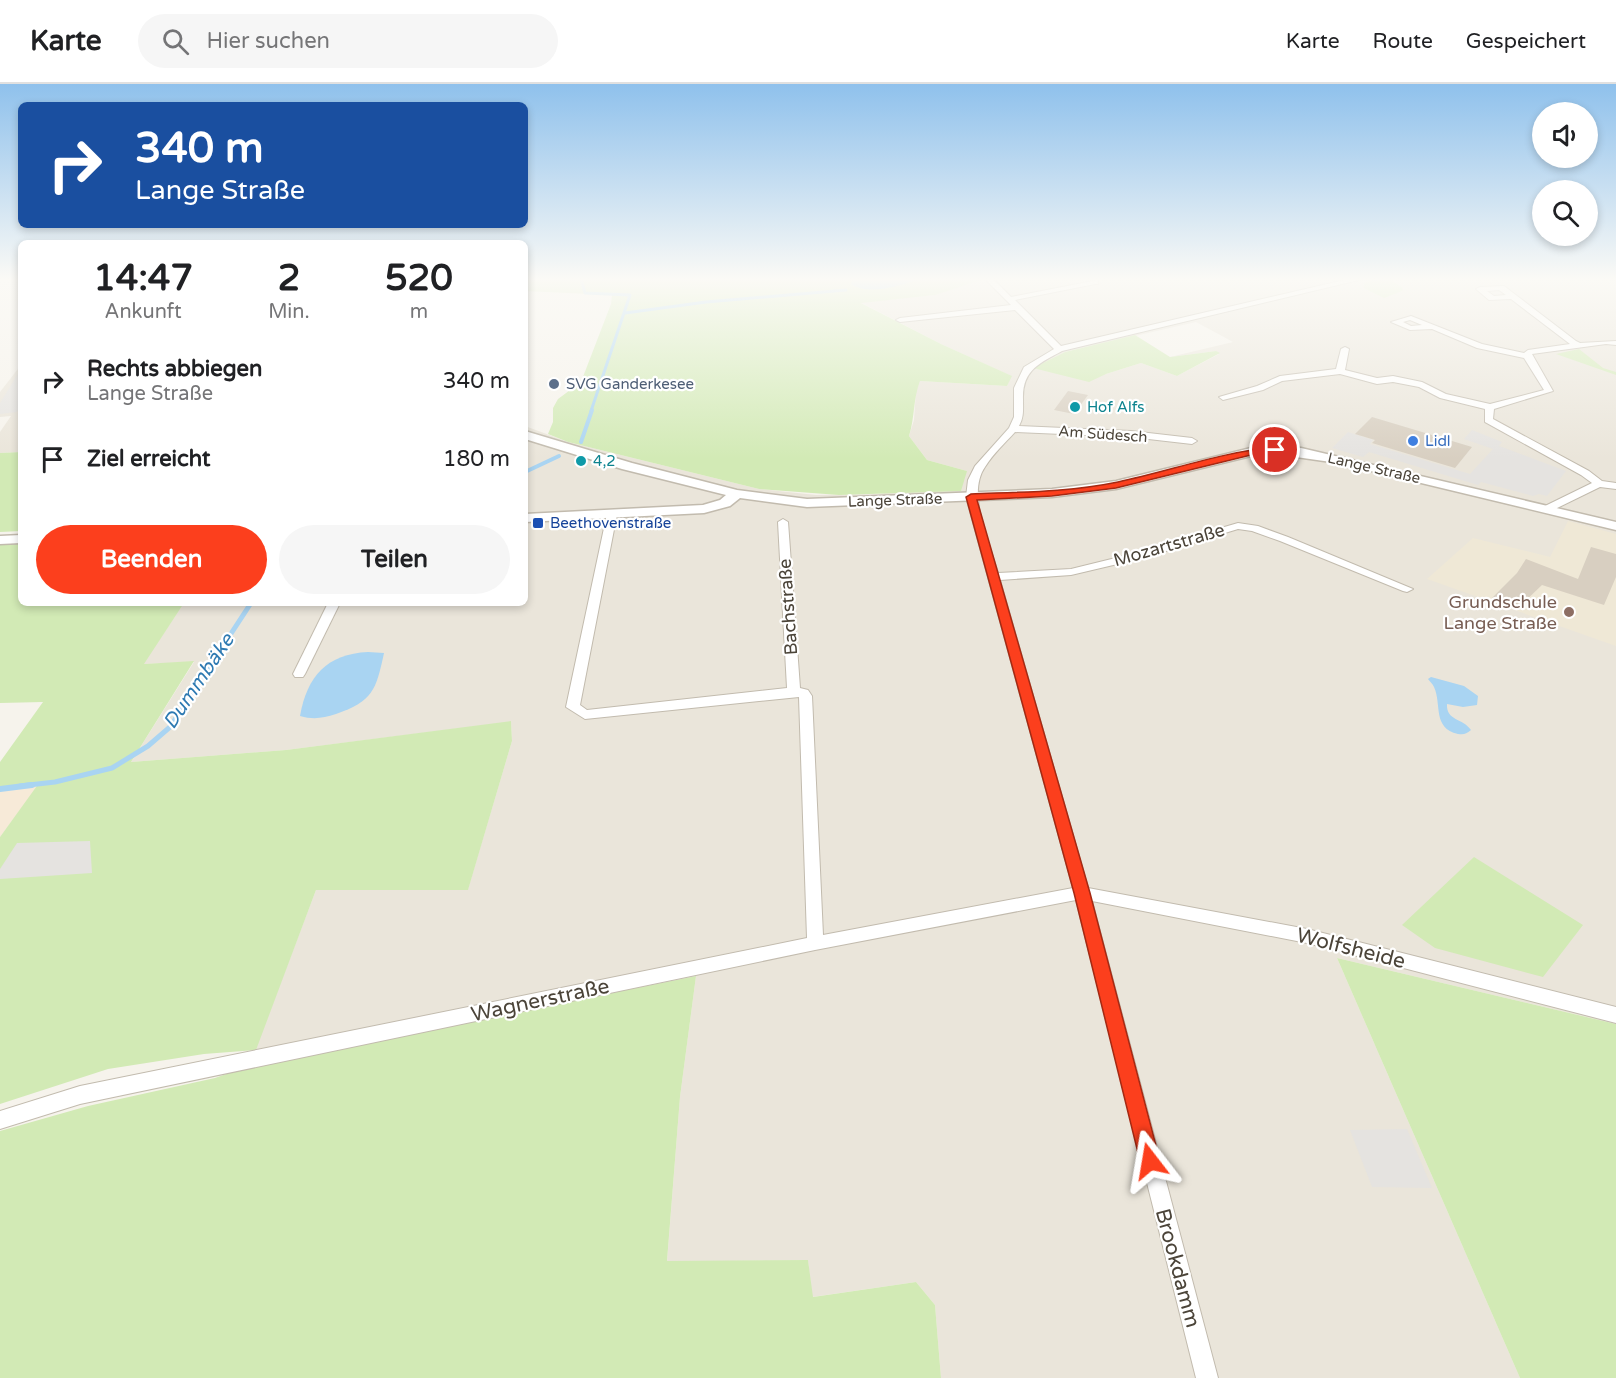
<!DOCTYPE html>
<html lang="de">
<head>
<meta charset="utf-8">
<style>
  body { margin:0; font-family:"Varela Round",sans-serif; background:#f6f6f6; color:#202124; height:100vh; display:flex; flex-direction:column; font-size:22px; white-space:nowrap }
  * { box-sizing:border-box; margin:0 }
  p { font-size:20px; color:#757577 }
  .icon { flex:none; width:33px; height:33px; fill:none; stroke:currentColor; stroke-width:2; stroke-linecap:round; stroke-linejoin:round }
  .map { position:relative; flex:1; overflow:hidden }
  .drawer { position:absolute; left:18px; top:156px; width:510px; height:366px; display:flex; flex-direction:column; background:#fff; border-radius:9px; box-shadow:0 3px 9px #0003 }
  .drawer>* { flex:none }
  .hud { position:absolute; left:18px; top:18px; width:510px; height:126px; border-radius:9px; box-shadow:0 3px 9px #0003; background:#1a4fa0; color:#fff; overflow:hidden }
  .buttons { position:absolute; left:1532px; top:18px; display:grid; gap:12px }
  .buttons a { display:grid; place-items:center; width:66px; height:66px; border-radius:50%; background:#fff; box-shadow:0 3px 9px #0003; font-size:30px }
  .pin { position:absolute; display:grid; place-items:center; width:51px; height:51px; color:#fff; margin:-26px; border:3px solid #fff; border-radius:50%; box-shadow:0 2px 6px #0007 }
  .me { position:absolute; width:66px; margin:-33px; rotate:346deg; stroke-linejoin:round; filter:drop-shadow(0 0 4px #0008) }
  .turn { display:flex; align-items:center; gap:21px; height:126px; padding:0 18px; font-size:27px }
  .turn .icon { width:78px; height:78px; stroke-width:2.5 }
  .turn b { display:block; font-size:42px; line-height:51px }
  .eta { display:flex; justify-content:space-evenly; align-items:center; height:102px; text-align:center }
  .eta b { font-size:36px; font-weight:700; line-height:42px }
  .button { display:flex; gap:12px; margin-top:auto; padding:12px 18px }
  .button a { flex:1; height:69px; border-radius:36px; background:#fc3f1d; color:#fff; font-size:24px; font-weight:700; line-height:69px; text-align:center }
  .button a+a { background:#f6f6f6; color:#202124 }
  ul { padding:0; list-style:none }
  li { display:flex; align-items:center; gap:18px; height:78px; padding:0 18px }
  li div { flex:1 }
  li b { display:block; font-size:22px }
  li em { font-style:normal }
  header { display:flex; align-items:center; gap:36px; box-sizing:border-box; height:84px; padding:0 30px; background:#fff; border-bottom:2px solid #e0e0e0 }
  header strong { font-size:28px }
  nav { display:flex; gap:33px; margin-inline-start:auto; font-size:21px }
  .search { width:420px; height:54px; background:#f6f6f6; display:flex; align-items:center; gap:15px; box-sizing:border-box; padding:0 21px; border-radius:33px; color:#757577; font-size:22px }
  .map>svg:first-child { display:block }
</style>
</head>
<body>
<header>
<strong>Karte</strong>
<div class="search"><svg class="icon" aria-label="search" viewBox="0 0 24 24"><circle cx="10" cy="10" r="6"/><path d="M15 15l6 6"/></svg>Hier suchen</div>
<nav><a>Karte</a><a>Route</a><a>Gespeichert</a></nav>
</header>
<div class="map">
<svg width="1616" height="1294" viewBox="0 0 1616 1294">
  <rect width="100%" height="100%" fill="#f6f3ec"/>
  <!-- residential -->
  <g fill="#eae5da" fill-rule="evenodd">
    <path d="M979 194H1616V940L1337 874 1520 1294H941L935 1221 916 1198 812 1213 808 1176 667 1178 680 1013 696 892 249 982 316 806 468 805 512 657 511 638 286 666 131 678 194 578 143 580 184 519H525V342L568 358 759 405 816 411 881 410 967 387 927 376 909 352 914 336 916 307 920 297 1007 302 1011 292 941 260 860 218 935 211ZM1196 238 1233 258 1170 273 1216 267 1219 270 1177 292 1141 279 1106 290 1034 284 1065 268Z"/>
    <path d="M21 281V368L0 369V348L11 332 0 333V308Z"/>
  </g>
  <!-- commercial -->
  <path fill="#f7ead8" d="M40 699 0 753V703Z"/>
  <!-- education -->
  <path fill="#efe8d6" d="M1568 437 1616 450V562L1427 495 1473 454 1550 473Z"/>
  <!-- green -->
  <g fill="#d2eab5">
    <path d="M525 194H854L851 200C873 213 900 198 923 194 941 191 961 194 979 194L981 196 935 211 861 219 941 260 1012 292 1007 302 920 297C913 315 915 333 909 352L927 376 967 387 961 407 839 411 759 405 568 358 548 350 553 338V324L558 315 581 298 611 220 612 211 525 207Z"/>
    <path d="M1378 195H1389L1403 204 1402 207 1384 214 1364 204V199Z"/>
    <path d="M1135 251 1170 273 1216 267 1220 269 1177 292 1141 279 1106 290 1089 298 1033 284 1065 268Z"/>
    <path d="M1579 265 1603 284 1616 288V291L1556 270Z"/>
    <path d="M21 368V447L0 448V369Z"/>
    <path d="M21 460V519H184L144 580 194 577 131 678 286 666 511 637 512 657 468 806H316L256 966 204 970 108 985 0 1020V753L39 699 0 703V678L43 618 0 619V461Z"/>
    <path d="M1474 773 1583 841 1543 893 1435 864 1402 841Z"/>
    <path d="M1337 874 1616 940V1294H1520Z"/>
    <path d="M696 892 680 1013 667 1177 808 1176 813 1213 916 1198 935 1221 941 1294H0V1047L88 1022 215 994 249 982Z"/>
  </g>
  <!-- parking -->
  <g fill="#e5e3e0">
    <path d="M21 285V321L17 328 0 330V319Z"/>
    <path d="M1472 346 1502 358 1499 362 1566 387 1547 412 1539 410 1533 412 1481 398 1478 401 1369 368 1363 373 1332 364 1348 348 1373 356 1370 360 1470 390 1493 365 1464 355Z"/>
    <path d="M90 757 92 789 0 795V785L17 759Z"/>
    <path d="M1407 1045 1432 1104 1372 1103 1350 1046Z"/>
  </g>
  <!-- water -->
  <g fill="#a9d4f2">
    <path d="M854 194H923C903 200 871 213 851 200Z"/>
    <path d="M368 568 384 569C376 606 373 617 336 630 323 634 314 636 300 632 307 592 327 570 368 568Z"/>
    <path d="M1431 593 1464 602 1478 612 1477 621 1463 623 1447 620C1446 637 1463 634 1471 646 1466 650 1464 651 1458 650 1432 644 1442 620 1434 603 1433 600 1430 598 1428 595Z"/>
  </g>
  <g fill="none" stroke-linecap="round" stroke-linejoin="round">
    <!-- stream-far3 -->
    <g stroke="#a9d4f2" stroke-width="3">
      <path d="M581 194 585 209 630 211 591 327"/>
      <path d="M625 229 706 218 846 206"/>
    </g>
    <!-- stream-far2 -->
    <g stroke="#a9d4f2" stroke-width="4">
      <path d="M581 358 592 326"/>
      <path d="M525 388 559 372"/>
    </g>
    <!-- stream-far1 -->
    <path stroke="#a9d4f2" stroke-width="5" d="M20 702 55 698 112 684 148 662 170 643 251 519"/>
    <!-- stream -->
    <path stroke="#a9d4f2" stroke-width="6" d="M0 705 32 701"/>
  </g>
  <!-- building -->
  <g fill="#d8cfc1">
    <path d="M1068 307 1088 311 1074 330 1054 326Z"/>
    <path d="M1372 333 1472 363 1455 384 1372 359 1375 356 1355 350Z"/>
    <path d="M1591 463 1616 470V493L1604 521 1542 501 1518 524 1492 514 1517 489 1526 475 1578 495Z"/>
  </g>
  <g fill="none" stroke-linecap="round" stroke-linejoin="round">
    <defs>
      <g id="minor">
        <path d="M984 194H992L1011 213 1098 196V200H1095L1015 216 1061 262 1353 194H1367L1062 267C1040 279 1022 286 1023 315 1023 326 1024 333 1019 342L1131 347 1192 354 1197 357 1192 360 1131 353 1015 348C1005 359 993 370 985 383 966 410 990 460 998 489L1071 485 1136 469 1238 439 1258 442 1288 453 1413 505 1407 508 1403 507 1280 457 1252 447 1238 445 1143 474 1071 491 1000 496 1088 804 1307 845 1616 923V939L1307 859 1092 817 1218 1294H1196L1076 816 815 866 80 1020 0 1045V1027L80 1002 807 854 799 613 585 635 566 623 607 430 612 427 617 430 580 621 587 626 787 604 778 438 783 435 788 438 800 604 808 606 812 612 823 851 1073 804 966 413 968 396 975 382 1009 344 1014 333V304L1024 283 1054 265 1015 226 900 238 896 236 900 234 1011 221Z"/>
        <path d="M1504 202 1576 257 1580 259 1616 257V261L1606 260 1532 270 1553 307 1494 325 1493 335 1589 387 1602 397 1616 399V405L1600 403 1551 427H1543V423L1592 399 1581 391 1485 338V325L1440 314 1419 303 1393 298 1377 300 1340 290 1282 297 1263 306 1223 316 1219 313 1257 302 1280 292 1336 285 1341 265 1345 263 1349 265 1345 286 1377 294 1393 292 1422 298 1446 310 1490 320 1544 306 1524 274 1477 264 1432 245 1410 246 1391 238 1411 232 1482 260 1524 269 1528 266 1570 260 1511 215 1489 216 1476 205 1480 203ZM1499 206 1506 211 1494 212 1487 207ZM1410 236 1422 241 1411 242 1403 238Z"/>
        <path d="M328 519H340L305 590 303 593H295L293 590Z"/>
      </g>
      <g id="tertiary">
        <path d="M525 347 632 379 737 406 807 415 1052 405 1116 397 1251 364 1275 362 1301 364 1616 438V446L1338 379 1275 370 1251 372 1116 405 1052 413 807 423 740 414 730 422 704 429 525 438V430L703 421 720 416 726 411 622 385 525 355Z"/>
        <path d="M21 451V459L0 460V452Z"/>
      </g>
    </defs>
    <!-- minor casing -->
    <use href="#minor" stroke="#c2bbae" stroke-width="2"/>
    <!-- tertiary casing -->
    <use href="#tertiary" stroke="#c2bbae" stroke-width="3"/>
    <!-- minor -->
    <use href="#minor" fill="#fff" fill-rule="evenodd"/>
    <!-- tertiary -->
    <use href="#tertiary" fill="#fff" fill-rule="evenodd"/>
  </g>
  <!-- sky -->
  <linearGradient id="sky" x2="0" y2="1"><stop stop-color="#8fc1ec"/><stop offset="0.52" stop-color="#fbfaf6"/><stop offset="1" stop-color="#fbfaf6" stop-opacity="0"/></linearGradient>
  <rect width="1616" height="375" fill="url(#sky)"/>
  <!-- route -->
  <path fill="#fc3f1d" stroke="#a42913" stroke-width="1.5" d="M1275 363 1279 364V368L1251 371 1116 404 1052 412 977 416 1090 809 1160 1077 1157 1084 1150 1087 1143 1084 1140 1077 1074 809 966 413 971 410C1020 408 1070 408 1118 398 1170 387 1222 368 1275 363Z"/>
  <!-- markers -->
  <circle fill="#5c6f8a" stroke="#fff" stroke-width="2" cx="554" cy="300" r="6"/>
  <g fill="#0f9aa8" stroke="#fff" stroke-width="2">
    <circle cx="1075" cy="323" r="6"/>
    <circle cx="581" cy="377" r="6"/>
  </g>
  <circle fill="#3f7fe0" stroke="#fff" stroke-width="2" cx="1413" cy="357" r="6"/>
  <rect fill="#1a4fb4" stroke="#fff" stroke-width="2" x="532" y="433" width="12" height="12" rx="3"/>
  <circle fill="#8d6e63" stroke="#fff" stroke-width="2" cx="1569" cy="528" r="6"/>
  <g text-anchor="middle" stroke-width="4.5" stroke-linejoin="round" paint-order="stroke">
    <!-- far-service labels -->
    <g font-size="15" fill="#4e5e75" stroke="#fff" text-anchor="start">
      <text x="566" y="305">SVG Ganderkesee</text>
    </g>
    <!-- far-culture labels -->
    <g font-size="15" fill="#0d838f" stroke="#fff" text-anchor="start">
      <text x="1087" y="328">Hof Alfs</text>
      <text x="593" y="382">4,2</text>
    </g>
    <!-- far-street labels -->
    <g font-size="15" fill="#4b4439" stroke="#fff">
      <text transform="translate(1103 350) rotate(4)" y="5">Am Südesch</text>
      <text transform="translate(1374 384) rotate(13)" y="5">Lange Straße</text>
      <text transform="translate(895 416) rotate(-2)" y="5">Lange Straße</text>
    </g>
    <!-- far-shop labels -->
    <g font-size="15" fill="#366cbe" stroke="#fff" text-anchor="start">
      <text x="1425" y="362">Lidl</text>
    </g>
    <!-- far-transit labels -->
    <g font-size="15" fill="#164399" stroke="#fff" text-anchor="start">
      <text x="550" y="444">Beethovenstraße</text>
    </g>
    <!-- street labels -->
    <g font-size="18" fill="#4b4439" stroke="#fff">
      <text transform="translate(1169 461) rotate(-16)" y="6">Mozartstraße</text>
      <text transform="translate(788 523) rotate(-94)" y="6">Bachstraße</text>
    </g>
    <!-- education labels -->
    <g font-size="18" fill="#785e54" stroke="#fff" text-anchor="end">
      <text x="1557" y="524">Grundschule<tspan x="1557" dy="21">Lange Straße</tspan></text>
    </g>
    <!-- water labels -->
    <g font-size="20" font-style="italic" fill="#2e7ab2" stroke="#fff">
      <text transform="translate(198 597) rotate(-56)" y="7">Dummbäke</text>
    </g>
    <!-- near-street labels -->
    <g font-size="21" fill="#4b4439" stroke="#fff">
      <text transform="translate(1351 864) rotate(14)" y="7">Wolfsheide</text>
      <text transform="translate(540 916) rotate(-12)" y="7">Wagnerstraße</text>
      <text transform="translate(1178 1184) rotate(75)" y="7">Brookdamm</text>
    </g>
  </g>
</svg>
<div class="buttons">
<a><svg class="icon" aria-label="sound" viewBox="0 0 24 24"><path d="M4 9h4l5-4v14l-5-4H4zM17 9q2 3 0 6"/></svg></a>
<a><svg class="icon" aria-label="search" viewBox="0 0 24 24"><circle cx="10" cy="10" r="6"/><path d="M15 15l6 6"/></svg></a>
</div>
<div class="pin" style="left:1275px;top:366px;background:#d93025"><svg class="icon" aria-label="arrive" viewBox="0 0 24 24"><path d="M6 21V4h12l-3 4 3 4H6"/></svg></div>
<svg class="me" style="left:1150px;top:1077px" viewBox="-20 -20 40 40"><path d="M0-17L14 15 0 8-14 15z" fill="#fc3f1d" stroke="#fff" stroke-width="4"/></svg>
<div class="hud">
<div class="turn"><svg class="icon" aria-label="right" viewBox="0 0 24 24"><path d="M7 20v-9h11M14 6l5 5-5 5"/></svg><div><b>340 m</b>Lange Straße</div></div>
</div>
<section class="drawer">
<div class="eta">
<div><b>14:47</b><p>Ankunft</p></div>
<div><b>2</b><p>Min.</p></div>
<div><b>520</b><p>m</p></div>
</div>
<ul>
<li><svg class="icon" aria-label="right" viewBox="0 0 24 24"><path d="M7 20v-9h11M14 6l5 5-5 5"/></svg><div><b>Rechts abbiegen</b><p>Lange Straße</p></div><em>340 m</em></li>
<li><svg class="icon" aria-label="arrive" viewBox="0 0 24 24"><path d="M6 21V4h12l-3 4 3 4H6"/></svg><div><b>Ziel erreicht</b></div><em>180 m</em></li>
</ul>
<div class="button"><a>Beenden</a><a>Teilen</a></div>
</section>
</div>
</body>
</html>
